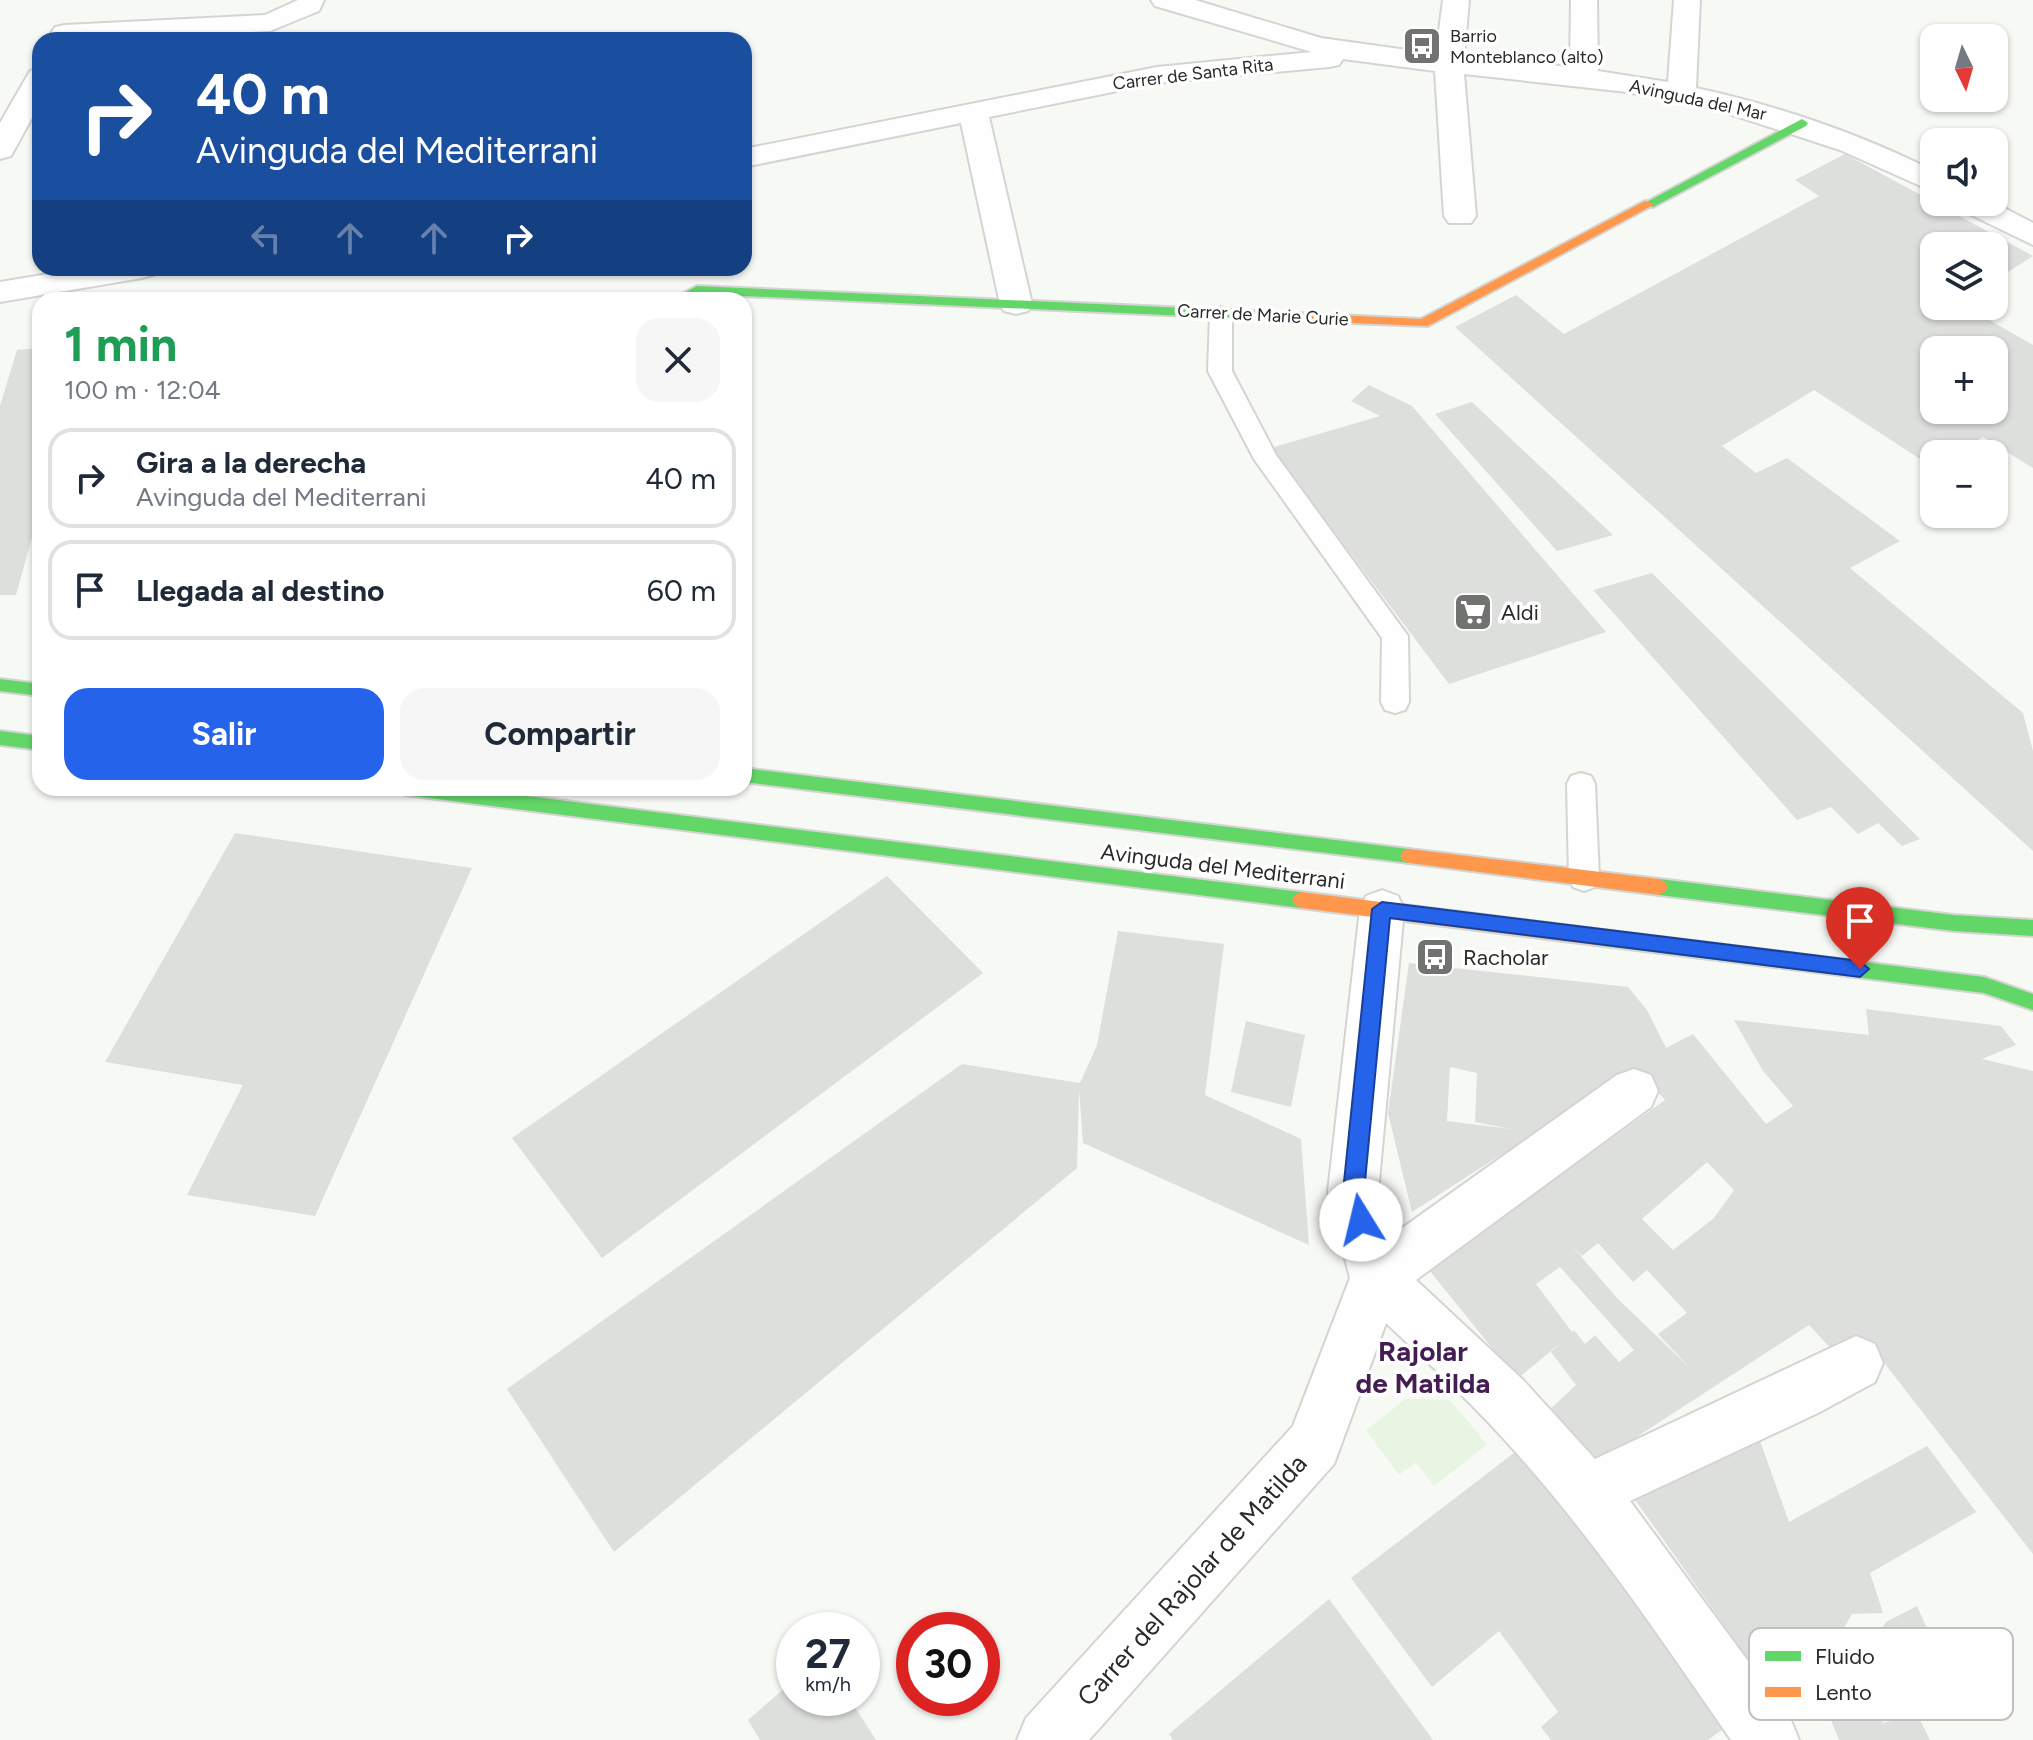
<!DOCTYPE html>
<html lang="es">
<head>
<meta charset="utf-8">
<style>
  body { margin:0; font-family:Figtree,sans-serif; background:#f6f6f7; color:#1f2937; height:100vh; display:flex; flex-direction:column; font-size:30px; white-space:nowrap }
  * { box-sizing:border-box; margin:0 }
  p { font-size:26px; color:#747a83 }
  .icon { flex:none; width:44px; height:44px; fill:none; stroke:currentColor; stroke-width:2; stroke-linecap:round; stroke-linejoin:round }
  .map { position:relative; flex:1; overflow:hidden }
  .drawer { position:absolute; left:32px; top:292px; width:720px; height:504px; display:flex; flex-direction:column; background:#fff; border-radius:24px; box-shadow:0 2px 6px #0004 }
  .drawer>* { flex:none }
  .guide { position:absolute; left:32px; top:32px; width:720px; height:244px; border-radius:24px; box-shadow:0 2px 6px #0004; background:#1a4fa0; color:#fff; overflow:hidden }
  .needle { width:52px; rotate:175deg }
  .tools { position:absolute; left:1920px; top:24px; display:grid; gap:16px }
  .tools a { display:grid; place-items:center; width:88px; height:88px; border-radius:16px; background:#fff; box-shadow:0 2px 6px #0004; font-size:40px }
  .speed { position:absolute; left:776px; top:1612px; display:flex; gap:16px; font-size:40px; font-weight:700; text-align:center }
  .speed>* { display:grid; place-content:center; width:104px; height:104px; border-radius:50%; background:#fff; box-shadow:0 2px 6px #0004; line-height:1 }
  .speed small { font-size:20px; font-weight:400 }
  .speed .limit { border:12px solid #d22; background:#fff; color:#111 }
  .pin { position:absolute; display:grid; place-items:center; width:68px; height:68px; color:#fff; margin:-82px -34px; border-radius:50% 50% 50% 0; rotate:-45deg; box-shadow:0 0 8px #0007 }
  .pin .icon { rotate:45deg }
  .me { position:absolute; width:88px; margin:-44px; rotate:351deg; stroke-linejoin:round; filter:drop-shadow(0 0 6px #0008) }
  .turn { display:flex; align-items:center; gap:28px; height:168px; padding:0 32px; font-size:36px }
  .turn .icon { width:104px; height:104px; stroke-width:2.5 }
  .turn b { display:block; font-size:56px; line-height:68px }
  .lanes { display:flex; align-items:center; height:76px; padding:0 32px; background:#0003; justify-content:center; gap:40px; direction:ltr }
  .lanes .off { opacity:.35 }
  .round { display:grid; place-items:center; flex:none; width:84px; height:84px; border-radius:24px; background:#f6f6f7 }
  .head { display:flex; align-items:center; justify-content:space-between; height:136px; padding:0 32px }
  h1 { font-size:48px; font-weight:700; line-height:60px; color:#1e9e55 }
  .primary-button { display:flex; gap:16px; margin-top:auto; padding:16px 32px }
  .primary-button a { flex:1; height:92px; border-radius:24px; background:#2563eb; color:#fff; font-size:32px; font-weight:700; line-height:92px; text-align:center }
  .primary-button a+a { background:#f6f6f7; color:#1f2937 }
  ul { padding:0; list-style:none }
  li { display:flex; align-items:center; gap:24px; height:100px; margin:0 16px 12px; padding:0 16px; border:4px solid #e0e1e3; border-radius:24px }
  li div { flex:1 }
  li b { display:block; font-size:30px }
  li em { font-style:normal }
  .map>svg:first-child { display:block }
</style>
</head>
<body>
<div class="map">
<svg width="2033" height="1740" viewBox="0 0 2033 1740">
  <rect width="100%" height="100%" fill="#f7f9f5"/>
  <!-- green -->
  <path fill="#e8f5e2" d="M1406 1399 1450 1400 1487 1445 1434 1486 1416 1462 1399 1475 1366 1430Z"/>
  <!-- building -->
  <g fill="#dddfdc" fill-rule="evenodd">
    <path d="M1845 154 2033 256 1994 281V246H1934V306H1965L2033 345V468L1983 437 1955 454H1934V468L1814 390 1722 446 1756 473 1787 458 1900 541 1850 568 2023 713 2033 751V851L1455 327 1516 295 1564 334 1819 196 1795 180ZM1934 350H1994V410H1934Z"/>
    <path d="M40 348V509L16 595H0V406L17 350Z"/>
    <path d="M1369 385 1412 406 1606 632 1449 684 1271 448 1380 416 1351 401Z"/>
    <path d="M1472 402 1613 535 1557 551 1435 414Z"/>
    <path d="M1652 573 1920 839 1902 846 1878 823 1858 834 1831 807 1797 820 1593 590Z"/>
    <path d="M235 833 472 868 315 1216 187 1195 243 1085 105 1062Z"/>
    <path d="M887 876 983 973 602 1258 512 1138Z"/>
    <path d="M1118 931 1224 944 1205 1095 1301 1139 1309 1245 1083 1143 1079 1089 1077 1168 614 1552 507 1389 962 1064 1080 1083 1097 1045Z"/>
    <path d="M1409 963 1628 987 1647 1010 1666 1048 1693 1034 1766 1124 1793 1106 1763 1071 1734 1020 1869 1035 1866 1009 2001 1026 2016 1045 1982 1059 2033 1071V1554L1864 1337 1835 1353 1809 1325 1589 1468 1544 1415 1576 1385 1551 1352 1562 1342 1517 1379 1429 1270 1665 1100 1636 1068 1412 1212 1388 1113ZM1450 1067 1477 1073 1475 1122 1511 1129 1447 1121ZM1707 1162 1734 1190 1714 1218 1673 1250 1642 1219ZM1598 1243 1633 1282 1647 1270 1687 1313 1658 1334 1691 1369 1617 1298 1572 1246 1582 1256ZM1560 1267 1634 1350 1619 1362 1595 1335 1585 1344 1574 1330 1572 1332 1536 1284Z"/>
    <path d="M1246 1021 1305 1035 1291 1107 1231 1092Z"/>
    <path d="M1758 1435 1789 1522 1927 1446 1976 1512 1870 1573 1883 1613 1852 1614 1836 1642 1861 1660 1886 1622 1917 1606 1948 1676 1879 1698 1883 1723 1917 1714 1930 1740H1839L1815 1681 1778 1701 1628 1490Z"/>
    <path d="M1519 1449 1600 1547 1726 1727 1708 1740H1551L1541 1727 1558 1712 1499 1631 1432 1687 1351 1578Z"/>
    <path d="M1329 1599 1433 1740H1173L1169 1734Z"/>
    <path d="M794 1680V1698H849L876 1740H760L748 1720Z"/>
  </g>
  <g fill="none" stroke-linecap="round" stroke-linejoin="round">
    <defs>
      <g id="lane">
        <path d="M1221 307 1232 314V371L1276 455 1408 636 1409 702 1405 710 1395 713 1385 710 1381 702 1382 638 1254 459 1208 371 1210 314Z"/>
        <path d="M1581 773 1591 776 1595 784 1599 878 1595 887 1584 891 1573 887 1569 878 1567 784 1571 776Z"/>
      </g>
      <g id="street">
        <path d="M298 0H324L319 11 270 31 90 40H60L51 33 55 27 65 25 265 15Z"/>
        <path d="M1151 0H1195L1321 38 1436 54 1443 0H1469L1464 57 1570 67 1571 0H1597L1598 71 1668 82 1674 0H1700L1696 88C1779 106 1858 133 1934 171V192L1840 150 1714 109 1627 92 1464 74 1476 216 1471 223H1449L1444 216 1435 71 1343 59 1339 65 1329 67 1157 83 989 117 1032 304 1028 311 1016 314 1004 311 1000 304 961 123 744 167V149L1157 67 1312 52 1155 6Z"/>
        <path d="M40 69V103L11 156 0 159V123L30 71Z"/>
        <path d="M1955 202H1993L2033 223V245L1959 209Z"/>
        <path d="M84 268H158L153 275 142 278 0 302V282Z"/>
        <path d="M1382 890 1398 896 1404 909 1378 1192 1391 1236 1617 1075 1634 1069 1651 1075 1658 1091 1651 1107 1416 1280 1523 1380 1595 1459 1856 1336 1875 1344 1883 1363 1875 1382 1818 1413 1630 1501 1790 1718 1799 1740H1731C1664 1643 1598 1545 1520 1457 1478 1409 1432 1366 1386 1323L1334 1464 1089 1740H1017L1026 1718 1293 1426 1350 1278 1328 1192 1360 909 1366 896Z"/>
      </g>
      <g id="fast">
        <path d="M1802 119 1808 123 1806 126 1653 207 1643 204Z"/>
        <path d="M697 286 1297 313 1304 317 1297 321 699 294 688 300H671Z"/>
        <path d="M0 679 40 684V696L0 691Z"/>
        <path d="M0 731 40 736V750L0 745Z"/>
        <path d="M744 768 1409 849 1415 851 1418 856 1415 861 1409 863 744 782Z"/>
        <path d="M396 788H461L1301 892 1307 895 1310 900 1307 905 1301 908 405 795Z"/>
        <path d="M1659 879 1954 915 2033 920V936L1954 931 1659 895 1653 892 1650 887 1653 882Z"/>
        <path d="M1604 930 1984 977 2033 994V1010L1984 993 1604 946 1597 944 1595 938 1597 932Z"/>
      </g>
      <g id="slow">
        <path d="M1645 201 1655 204 1428 326 1297 321 1290 317 1297 313 1421 319Z"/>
        <path d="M1409 849 1659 879 1665 882 1668 887 1665 892 1659 895 1409 863 1403 861 1400 856 1403 851Z"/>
        <path d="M1301 892 1604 930 1611 932 1613 938 1611 944 1604 946 1301 908 1295 905 1292 900 1295 895Z"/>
      </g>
    </defs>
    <!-- lane casing -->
    <use href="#lane" stroke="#d4d5d3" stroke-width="4"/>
    <!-- street casing -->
    <use href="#street" stroke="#d4d5d3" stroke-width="4"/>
    <!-- fast casing -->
    <use href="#fast" stroke="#d4d5d3" stroke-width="4"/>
    <!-- slow casing -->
    <use href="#slow" stroke="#d4d5d3" stroke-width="4"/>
    <!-- lane -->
    <use href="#lane" fill="#fefefe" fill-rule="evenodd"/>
    <!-- street -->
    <use href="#street" fill="#fefefe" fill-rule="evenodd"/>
    <!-- fast -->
    <use href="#fast" fill="#63d668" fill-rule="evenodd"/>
    <!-- slow -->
    <use href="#slow" fill="#ff974d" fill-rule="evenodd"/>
  </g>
  <!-- route -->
  <path fill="#2563eb" stroke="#184099" stroke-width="2" d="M1382 902 1860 961 1869 969 1860 977 1390 918 1364 1192 1371 1220 1368 1228 1361 1231 1353 1228 1343 1192 1372 909Z"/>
  <!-- icons -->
  <defs>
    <symbol id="bus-square" viewBox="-11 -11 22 22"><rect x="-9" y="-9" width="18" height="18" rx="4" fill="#717370" stroke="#fff"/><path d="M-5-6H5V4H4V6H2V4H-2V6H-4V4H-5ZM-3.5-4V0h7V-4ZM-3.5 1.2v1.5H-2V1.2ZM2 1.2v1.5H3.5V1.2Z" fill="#fff"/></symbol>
    <symbol id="supermarket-square" viewBox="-11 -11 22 22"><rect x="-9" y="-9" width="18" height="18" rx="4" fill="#717370" stroke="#fff"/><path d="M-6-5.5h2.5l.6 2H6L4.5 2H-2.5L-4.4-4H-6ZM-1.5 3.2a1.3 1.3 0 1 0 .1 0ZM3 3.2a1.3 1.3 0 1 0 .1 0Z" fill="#fff"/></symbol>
  </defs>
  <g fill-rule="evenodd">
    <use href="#bus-square" x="1400" y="24" width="44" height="44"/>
    <use href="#supermarket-square" x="1451" y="590" width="44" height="44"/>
    <use href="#bus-square" x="1413" y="935" width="44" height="44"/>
  </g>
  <g text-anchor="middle" stroke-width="7" stroke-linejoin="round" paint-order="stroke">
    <!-- far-poi labels -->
    <g font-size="18" fill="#292b28" stroke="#fff" text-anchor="start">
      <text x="1450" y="42">Barrio<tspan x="1450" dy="21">Monteblanco (alto)</tspan></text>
    </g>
    <!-- far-street labels -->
    <g font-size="18" fill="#292b28" stroke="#fff">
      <text transform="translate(1193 74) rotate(-7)" y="6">Carrer de Santa Rita</text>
      <text transform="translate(1698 100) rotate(12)" y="6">Avinguda del Mar</text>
      <text transform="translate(1263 315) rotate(3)" y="6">Carrer de Marie Curie</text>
    </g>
    <!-- poi labels -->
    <g font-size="22" fill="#292b28" stroke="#fff" text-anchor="start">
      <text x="1501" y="620">Aldi</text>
      <text x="1463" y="965">Racholar</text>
    </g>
    <!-- street labels -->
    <g font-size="22" fill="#292b28" stroke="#fff">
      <text transform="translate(1223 866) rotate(7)" y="8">Avinguda del Mediterrani</text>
    </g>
    <!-- near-street labels -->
    <g font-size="26" fill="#292b28" stroke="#fff">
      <text transform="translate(1192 1580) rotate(-48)" y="9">Carrer del Rajolar de Matilda</text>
    </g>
    <!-- near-neighbourhood labels -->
    <g font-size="28" font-weight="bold" fill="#441d53" stroke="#fff">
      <text x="1423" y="1361">Rajolar<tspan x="1423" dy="32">de Matilda</tspan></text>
    </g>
  </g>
  <!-- legend -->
  <rect x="1749" y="1628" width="264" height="92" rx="12" fill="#fff" stroke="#bfbfbe" stroke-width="2"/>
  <rect x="1765" y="1651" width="36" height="10" fill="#63d668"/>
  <rect x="1765" y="1687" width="36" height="10" fill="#ff974d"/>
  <g font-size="22" fill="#292b28">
    <text x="1815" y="1664">Fluido</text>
    <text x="1815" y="1700">Lento</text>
  </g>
</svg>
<div class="tools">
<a><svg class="needle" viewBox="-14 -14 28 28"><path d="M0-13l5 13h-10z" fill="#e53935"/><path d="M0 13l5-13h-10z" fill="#747a83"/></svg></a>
<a><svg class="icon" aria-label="sound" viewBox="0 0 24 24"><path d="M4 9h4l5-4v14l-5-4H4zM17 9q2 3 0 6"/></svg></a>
<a><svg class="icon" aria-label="layers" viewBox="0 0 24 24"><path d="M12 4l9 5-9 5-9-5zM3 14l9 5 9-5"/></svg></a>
<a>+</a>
<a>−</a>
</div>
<div class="speed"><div>27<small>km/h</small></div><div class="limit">30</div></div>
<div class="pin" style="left:1860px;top:969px;background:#d93025"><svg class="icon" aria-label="arrive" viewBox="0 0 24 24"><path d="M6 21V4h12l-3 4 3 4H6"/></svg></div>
<svg class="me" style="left:1361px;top:1220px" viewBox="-20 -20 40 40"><circle r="19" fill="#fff"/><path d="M0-13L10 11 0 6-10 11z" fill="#2563eb"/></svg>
<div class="guide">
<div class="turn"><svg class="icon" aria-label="right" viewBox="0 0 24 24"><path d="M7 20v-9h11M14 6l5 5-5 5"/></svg><div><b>40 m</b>Avinguda del Mediterrani</div></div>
<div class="lanes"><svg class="icon off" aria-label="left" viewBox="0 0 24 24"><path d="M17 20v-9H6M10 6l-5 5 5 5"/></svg><svg class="icon off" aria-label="ahead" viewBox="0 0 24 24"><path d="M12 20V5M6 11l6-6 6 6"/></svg><svg class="icon off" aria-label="ahead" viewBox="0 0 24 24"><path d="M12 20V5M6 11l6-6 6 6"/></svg><svg class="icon" aria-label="right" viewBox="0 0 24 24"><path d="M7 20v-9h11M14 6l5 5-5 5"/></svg></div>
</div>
<section class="drawer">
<div class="head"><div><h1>1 min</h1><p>100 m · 12:04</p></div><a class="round"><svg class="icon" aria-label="close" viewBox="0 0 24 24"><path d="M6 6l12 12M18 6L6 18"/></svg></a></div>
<ul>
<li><svg class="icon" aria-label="right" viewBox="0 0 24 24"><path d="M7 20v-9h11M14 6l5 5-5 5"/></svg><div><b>Gira a la derecha</b><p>Avinguda del Mediterrani</p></div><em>40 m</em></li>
<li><svg class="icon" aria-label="arrive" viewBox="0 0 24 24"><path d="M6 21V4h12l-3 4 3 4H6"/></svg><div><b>Llegada al destino</b></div><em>60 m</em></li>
</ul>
<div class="primary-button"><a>Salir</a><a>Compartir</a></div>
</section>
</div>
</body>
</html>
